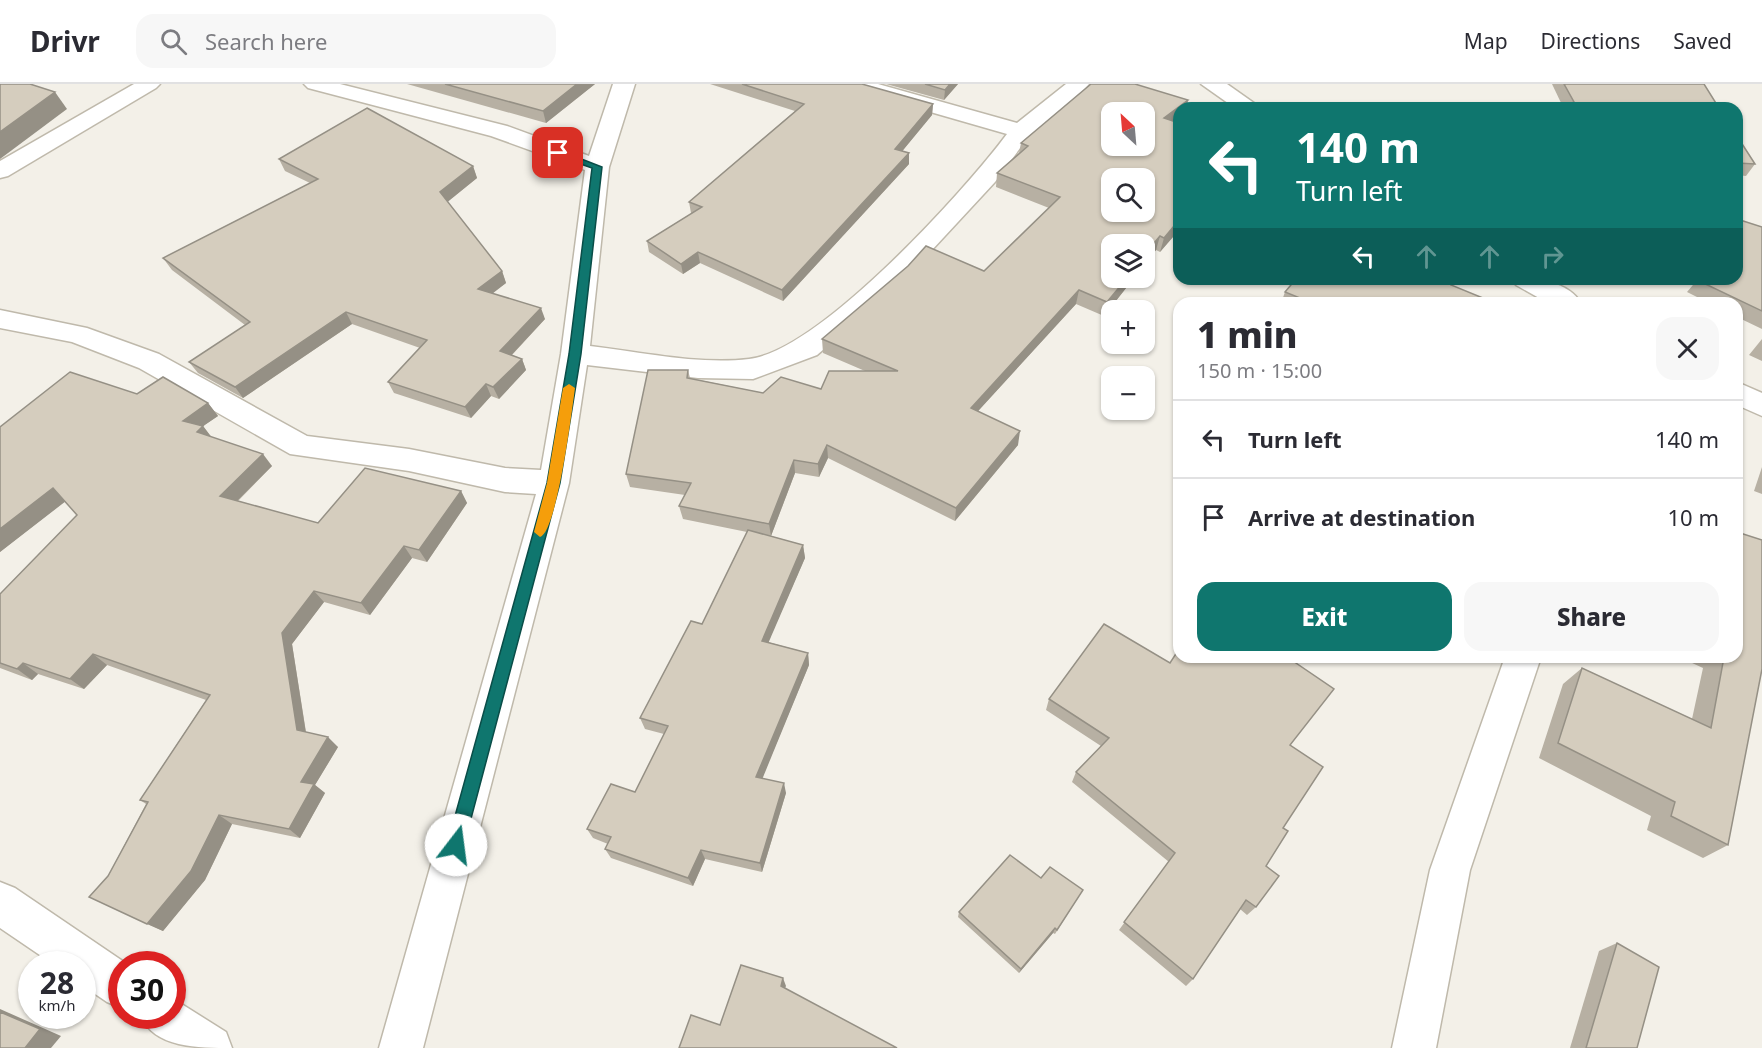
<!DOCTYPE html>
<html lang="en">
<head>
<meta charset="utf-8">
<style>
  body { margin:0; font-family:"Noto Sans",sans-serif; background:#f7f7f7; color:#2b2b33; height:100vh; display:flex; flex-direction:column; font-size:22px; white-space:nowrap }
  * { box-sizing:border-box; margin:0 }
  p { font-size:20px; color:#7c7c81 }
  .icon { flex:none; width:33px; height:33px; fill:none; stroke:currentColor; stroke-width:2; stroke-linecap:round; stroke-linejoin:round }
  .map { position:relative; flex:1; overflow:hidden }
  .drawer { position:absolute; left:1173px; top:213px; width:570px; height:366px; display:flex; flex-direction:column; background:#fff; border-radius:18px; box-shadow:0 2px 4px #0004 }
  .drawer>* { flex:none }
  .top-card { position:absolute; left:1173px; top:18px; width:570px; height:183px; border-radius:18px; box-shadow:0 2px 4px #0004; background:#0f766e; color:#fff; overflow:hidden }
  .needle { width:39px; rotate:334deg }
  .controls { position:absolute; left:1101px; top:18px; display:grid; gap:12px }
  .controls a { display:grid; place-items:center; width:54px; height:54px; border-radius:12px; background:#fff; box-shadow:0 2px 4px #0004; font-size:30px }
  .speed { position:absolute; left:18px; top:867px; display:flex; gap:12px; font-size:30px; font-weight:700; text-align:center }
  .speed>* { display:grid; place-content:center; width:78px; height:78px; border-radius:50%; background:#fff; box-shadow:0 2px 4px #0004; line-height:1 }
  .speed small { font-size:15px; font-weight:400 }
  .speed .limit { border:9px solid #d22; background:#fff; color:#111 }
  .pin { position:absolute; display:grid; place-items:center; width:51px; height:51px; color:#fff; margin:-26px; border-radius:12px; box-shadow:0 3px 9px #0006 }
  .me { position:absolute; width:66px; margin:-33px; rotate:15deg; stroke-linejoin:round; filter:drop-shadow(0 0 4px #0008) }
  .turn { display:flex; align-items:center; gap:21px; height:126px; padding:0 24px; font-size:27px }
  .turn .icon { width:78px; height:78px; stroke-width:2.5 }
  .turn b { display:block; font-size:42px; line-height:51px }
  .lanes { display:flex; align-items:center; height:57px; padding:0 24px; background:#0003; justify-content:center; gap:30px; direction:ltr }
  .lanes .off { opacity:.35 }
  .round { display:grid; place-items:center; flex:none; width:63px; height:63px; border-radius:18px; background:#f7f7f7 }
  .head { display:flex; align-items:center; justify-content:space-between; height:102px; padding:0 24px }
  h1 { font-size:36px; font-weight:800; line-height:45px }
  .cta { display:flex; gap:12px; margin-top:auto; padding:12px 24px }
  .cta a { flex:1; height:69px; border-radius:18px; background:#0f766e; color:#fff; font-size:24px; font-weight:800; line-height:69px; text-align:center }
  .cta a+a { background:#f7f7f7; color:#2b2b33 }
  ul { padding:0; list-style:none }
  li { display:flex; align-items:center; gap:18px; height:78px; padding:0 24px; border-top:2px solid #e1e1e2 }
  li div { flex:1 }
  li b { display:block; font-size:22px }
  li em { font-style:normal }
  header { display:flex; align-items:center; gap:36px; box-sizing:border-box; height:84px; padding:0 30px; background:#fff; border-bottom:2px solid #e1e1e2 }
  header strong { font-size:28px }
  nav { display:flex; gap:33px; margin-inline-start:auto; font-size:21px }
  .search { width:420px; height:54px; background:#f7f7f7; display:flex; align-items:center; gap:15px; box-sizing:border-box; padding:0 21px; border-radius:18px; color:#7c7c81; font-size:22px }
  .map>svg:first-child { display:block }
</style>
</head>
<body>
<header>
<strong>Drivr</strong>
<div class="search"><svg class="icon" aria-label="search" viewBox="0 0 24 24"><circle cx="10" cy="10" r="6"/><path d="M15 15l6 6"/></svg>Search here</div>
<nav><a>Map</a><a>Directions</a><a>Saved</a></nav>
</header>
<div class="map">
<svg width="1762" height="964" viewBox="0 0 1762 964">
  <rect width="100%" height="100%" fill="#f3f0e8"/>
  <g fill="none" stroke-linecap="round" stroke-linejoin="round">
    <defs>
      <g id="minor">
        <path d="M134 0H160L156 4 8 92 0 94V77Z"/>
        <path d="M304 0H340L507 42 589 72 613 0H635L609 83 590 262C641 268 698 281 749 275 819 267 964 108 1007 50L847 4 843 0H878L1017 39 1066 0H1089L1071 20 1029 52 995 98 906 194 817 271 753 295 698 294 587 281 569 399 423 964H379L536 410 505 408 409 387 290 370 139 284 72 258 0 244V226L87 244 159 270 307 352 409 365 505 384 541 386 561 270 585 86 491 52 308 4Z"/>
        <path d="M1201 0H1227L1261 24H1235Z"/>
        <path d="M1512 195C1536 195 1567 196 1581 219H1548L1516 201Z"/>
        <path d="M1737 298 1762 309V332L1737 321Z"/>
        <path d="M1505 573H1541L1470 786 1436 964H1392L1430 786Z"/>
        <path d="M0 798 15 804 127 880H122V924L107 918 82 901V880H53L0 844Z"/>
        <path d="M172 914 226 948 232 964C198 964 154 964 141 932H172Z"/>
      </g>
    </defs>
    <!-- minor casing -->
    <use href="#minor" stroke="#bfb9ab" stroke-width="3"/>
    <!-- minor -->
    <use href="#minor" fill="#fff" fill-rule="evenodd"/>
  </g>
  <!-- wall -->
  <g fill="#b7b0a3">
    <path d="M407 0H595L546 39Z"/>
    <path d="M710 0H862L933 20 932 31 902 67 909 80 783 217 700 179 683 190 649 168 647 157 692 129H691L689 118 795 27Z"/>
    <path d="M886 0H958L944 16Z"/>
    <path d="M1552 0H1704L1563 23Z"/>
    <path d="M1188 16 1186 24H1179V34L1174 37 1179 146 1160 168 1156 166 1104 232 1076 220 978 327 1018 361 955 437 828 374 819 393 795 389 771 452 803 461 805 474 768 558 808 569 809 581 762 694 786 709 762 788 705 775 693 802 611 774 605 765 608 760 593 754 587 745 635 708 664 650 645 645 640 634 702 540 747 448 683 435 679 422 685 411 630 403 626 390 688 286 690 294 763 309 821 305 865 287 823 269 822 255 984 187 1049 124 996 103 997 89 1019 69 1021 59Z"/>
    <path d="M1737 52 1755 80 1746 92 1737 91Z"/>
    <path d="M279 75 473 82 477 94 447 118 502 187 506 199 492 209 545 235 512 271 522 275 526 286 499 315 491 312 471 334 394 309 388 298 420 264 352 240 243 314 198 289 189 278 245 241 172 186 163 174 310 99 285 87Z"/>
    <path d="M1762 143V245L1737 233V219H1709L1687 208 1698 195Z"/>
    <path d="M1452 202 1495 219H1281L1285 208Z"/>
    <path d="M1762 255V277L1749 271Z"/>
    <path d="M137 310 208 319 218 332 203 342 211 353 272 382 238 417 318 439 461 407 467 419 427 478 412 474 370 531 324 518 292 560 306 648 338 663 315 701 325 709 300 754 232 740 205 796 163 847 89 813 108 792 146 720 140 716 206 616 107 581 84 605 38 590 32 596 0 584V510L77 431 65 417 0 468V343Z"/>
    <path d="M1762 383V410L1754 407Z"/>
    <path d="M1679 573H1737L1728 761 1703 774 1647 746 1651 732 1539 674 1563 600 1582 584 1692 635 1703 584Z"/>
    <path d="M1049 615 1290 661 1283 744 1266 782 1256 823 1247 831 1240 825 1193 895 1186 902 1119 846 1169 778 1072 698 1076 688 1101 662 1046 626Z"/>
    <path d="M1041 794 1083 806 1055 850 1053 849 1019 889 958 833 959 828Z"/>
    <path d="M1617 859 1637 964H1570L1599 867Z"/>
  </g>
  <!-- shaded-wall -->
  <g fill="#959085">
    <path d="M577 0H595L546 39 543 27Z"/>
    <path d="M950 0H958L944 16 945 6Z"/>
    <path d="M55 8 67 25 0 75V48Z"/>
    <path d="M1188 16 1186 24H1179V34L1160 47 1164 34Z"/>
    <path d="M933 20 932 31 895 76V65Z"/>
    <path d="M909 69V80L783 217 782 206Z"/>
    <path d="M473 82 477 94 445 120 440 108Z"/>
    <path d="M1179 136V146L1160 168 1164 154Z"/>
    <path d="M1160 152 1156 166 1144 181V171Z"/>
    <path d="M698 168 700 179 683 190 681 180Z"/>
    <path d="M502 187 506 199 483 217 478 205Z"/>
    <path d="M1127 194H1134L1104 232 1107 218Z"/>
    <path d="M1079 206 1076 220 969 337 971 324Z"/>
    <path d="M541 224 545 235 504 279 500 267Z"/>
    <path d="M346 228 352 240 243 314 235 303Z"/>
    <path d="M522 275 526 286 499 315 493 303Z"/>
    <path d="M486 300 491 312 471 334 465 323Z"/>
    <path d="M208 319 218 332 193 349 183 337Z"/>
    <path d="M203 342 213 355 197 348Z"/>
    <path d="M1020 347 1018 361 955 437 956 424Z"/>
    <path d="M827 361 828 374 819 393 818 380Z"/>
    <path d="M263 370 272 382 230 424 220 412Z"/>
    <path d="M794 376 795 389 771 452 769 440Z"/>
    <path d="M53 404 66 417 0 468V445Z"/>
    <path d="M461 407 467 419 427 478 419 466Z"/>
    <path d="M803 461 805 474 764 569 762 557Z"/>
    <path d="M404 462 412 474 370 531 361 519Z"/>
    <path d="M314 507 324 518 292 560 307 656 297 646 282 549Z"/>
    <path d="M808 569 809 581 759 703 756 693Z"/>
    <path d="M93 570 107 581 84 605 70 595Z"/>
    <path d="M23 579 38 590 32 596 17 585Z"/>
    <path d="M328 653 338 663 315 701 325 709 300 754 289 745 301 698Z"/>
    <path d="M784 699 786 709 762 788 760 779Z"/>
    <path d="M219 731 232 740 205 796 163 847 147 840Z"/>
    <path d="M701 766 705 775 693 802 688 794Z"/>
    <path d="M1055 844 1053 849 1019 889 1021 885Z"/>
    <path d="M783 894 786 902 783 909 781 902Z"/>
    <path d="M0 925 61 952 51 964H25L0 928Z"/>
  </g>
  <!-- building -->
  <g fill="#d5cdbe" stroke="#959085" stroke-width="1.5" fill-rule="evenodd">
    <path d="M0 0H30L55 8 0 48Z"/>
    <path d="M445 0H577L543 27Z"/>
    <path d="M742 0H862L933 20 895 65 909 69 782 206 698 168 681 180 647 157 702 123 689 118 804 20Z"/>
    <path d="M925 0H950L945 6Z"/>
    <path d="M1091 0H1135L1188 16 1164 34 1179 39V106L1177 108H1179V136L1164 154 1160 152 1144 171V160H1112V194H1127L1107 218 1079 206 971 324 1020 347 956 424 827 361 818 380 794 376 769 440 679 422 691 399 626 390 648 286H688L687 294 763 309 781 293 821 305 829 287H898L822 255 908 182 926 162 984 187 1060 113 997 89 1028 62 1021 59ZM1112 28H1144V62H1112ZM1112 94H1144V128H1112Z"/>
    <path d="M1564 0H1704L1719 24H1562L1574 18Z"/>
    <path d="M367 24 473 82 440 108 502 187 478 205 541 224 500 267 522 275 493 303 486 300 465 323 388 298 427 256 346 228 235 303 189 278 250 238 163 174 318 95 279 75Z"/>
    <path d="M1737 52 1755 80 1737 79Z"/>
    <path d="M1737 135 1762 143V227L1697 196 1737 195Z"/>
    <path d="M1296 195H1455L1451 201 1495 219H1312L1285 208Z"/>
    <path d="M70 288 137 310 163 293 208 319 183 337 203 342 197 348 263 370 220 412 318 439 365 384 461 407 419 466 404 462 361 519 314 507 282 549 297 646 328 653 301 698 314 700 289 745 219 731 191 787 147 840 89 813 108 792 148 718 140 716 210 611 93 570 70 595 23 579 17 585 0 579V510L77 431 53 404 0 445V343Z"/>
    <path d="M748 446 803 461 762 557 808 569 756 693 784 699 760 779 701 766 688 794 605 765 611 753 587 745 611 700 635 708 668 642 640 634 691 537 702 540Z"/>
    <path d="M1737 448 1762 456V585L1728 761 1671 732 1675 718 1558 659 1582 584 1711 644 1724 573H1737Z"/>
    <path d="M1104 540 1170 579 1179 565V573H1287L1334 605 1290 661 1323 683 1283 744 1288 747 1266 782 1279 792 1256 823 1246 816 1193 895 1124 838 1175 769 1076 688 1109 654 1049 615Z"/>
    <path d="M1010 771 1041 794 1050 783 1083 806 1057 846 1055 844 1021 885 959 828Z"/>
    <path d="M1617 859 1659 883 1637 964H1586Z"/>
    <path d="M741 881 783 894 781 902 897 964H679L691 931 720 941Z"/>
    <path d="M0 928 40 945 25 964H0Z"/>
  </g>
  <!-- route -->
  <path fill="#0f766e" stroke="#0a4d48" stroke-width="1.5" d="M555 67H561L602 83 581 270 560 399 464 761 462 766 456 769 450 766 447 761 547 399 569 270 592 84 555 71Z"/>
  <!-- slow -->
  <path fill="#f59e0b" d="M569 300 575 304C572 326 557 448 540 453L534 448 547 399 563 304Z"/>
</svg>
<div class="controls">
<a><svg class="needle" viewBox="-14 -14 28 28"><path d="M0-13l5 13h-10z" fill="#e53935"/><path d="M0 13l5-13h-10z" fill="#7c7c81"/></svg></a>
<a><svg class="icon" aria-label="search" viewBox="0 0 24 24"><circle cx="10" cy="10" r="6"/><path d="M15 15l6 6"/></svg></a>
<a><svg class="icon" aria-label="layers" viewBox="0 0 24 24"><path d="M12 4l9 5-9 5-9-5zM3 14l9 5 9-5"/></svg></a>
<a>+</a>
<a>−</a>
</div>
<div class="speed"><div>28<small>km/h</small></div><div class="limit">30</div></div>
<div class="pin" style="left:558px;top:69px;background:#d93025"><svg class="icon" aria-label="arrive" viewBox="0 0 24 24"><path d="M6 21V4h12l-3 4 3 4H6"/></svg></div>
<svg class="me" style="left:456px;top:761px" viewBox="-20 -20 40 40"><circle r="19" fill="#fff"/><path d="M0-13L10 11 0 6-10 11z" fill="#0f766e"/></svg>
<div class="top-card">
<div class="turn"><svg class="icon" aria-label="left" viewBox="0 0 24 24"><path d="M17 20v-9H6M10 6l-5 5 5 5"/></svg><div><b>140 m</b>Turn left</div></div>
<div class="lanes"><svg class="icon" aria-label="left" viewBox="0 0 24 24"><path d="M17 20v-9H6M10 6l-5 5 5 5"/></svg><svg class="icon off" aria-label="ahead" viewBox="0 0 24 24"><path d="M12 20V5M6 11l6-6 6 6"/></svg><svg class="icon off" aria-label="ahead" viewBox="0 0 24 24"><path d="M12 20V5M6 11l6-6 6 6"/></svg><svg class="icon off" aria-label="right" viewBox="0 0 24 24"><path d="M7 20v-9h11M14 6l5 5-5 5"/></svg></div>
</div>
<section class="drawer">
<div class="head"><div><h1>1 min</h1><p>150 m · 15:00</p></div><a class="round"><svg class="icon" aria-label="close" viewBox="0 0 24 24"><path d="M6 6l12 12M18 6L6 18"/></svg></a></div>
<ul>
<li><svg class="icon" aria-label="left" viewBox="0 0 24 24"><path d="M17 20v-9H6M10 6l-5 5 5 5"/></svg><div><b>Turn left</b></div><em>140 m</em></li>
<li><svg class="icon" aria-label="arrive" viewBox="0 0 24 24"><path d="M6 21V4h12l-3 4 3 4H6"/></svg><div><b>Arrive at destination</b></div><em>10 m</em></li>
</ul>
<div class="cta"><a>Exit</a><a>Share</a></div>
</section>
</div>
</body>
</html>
